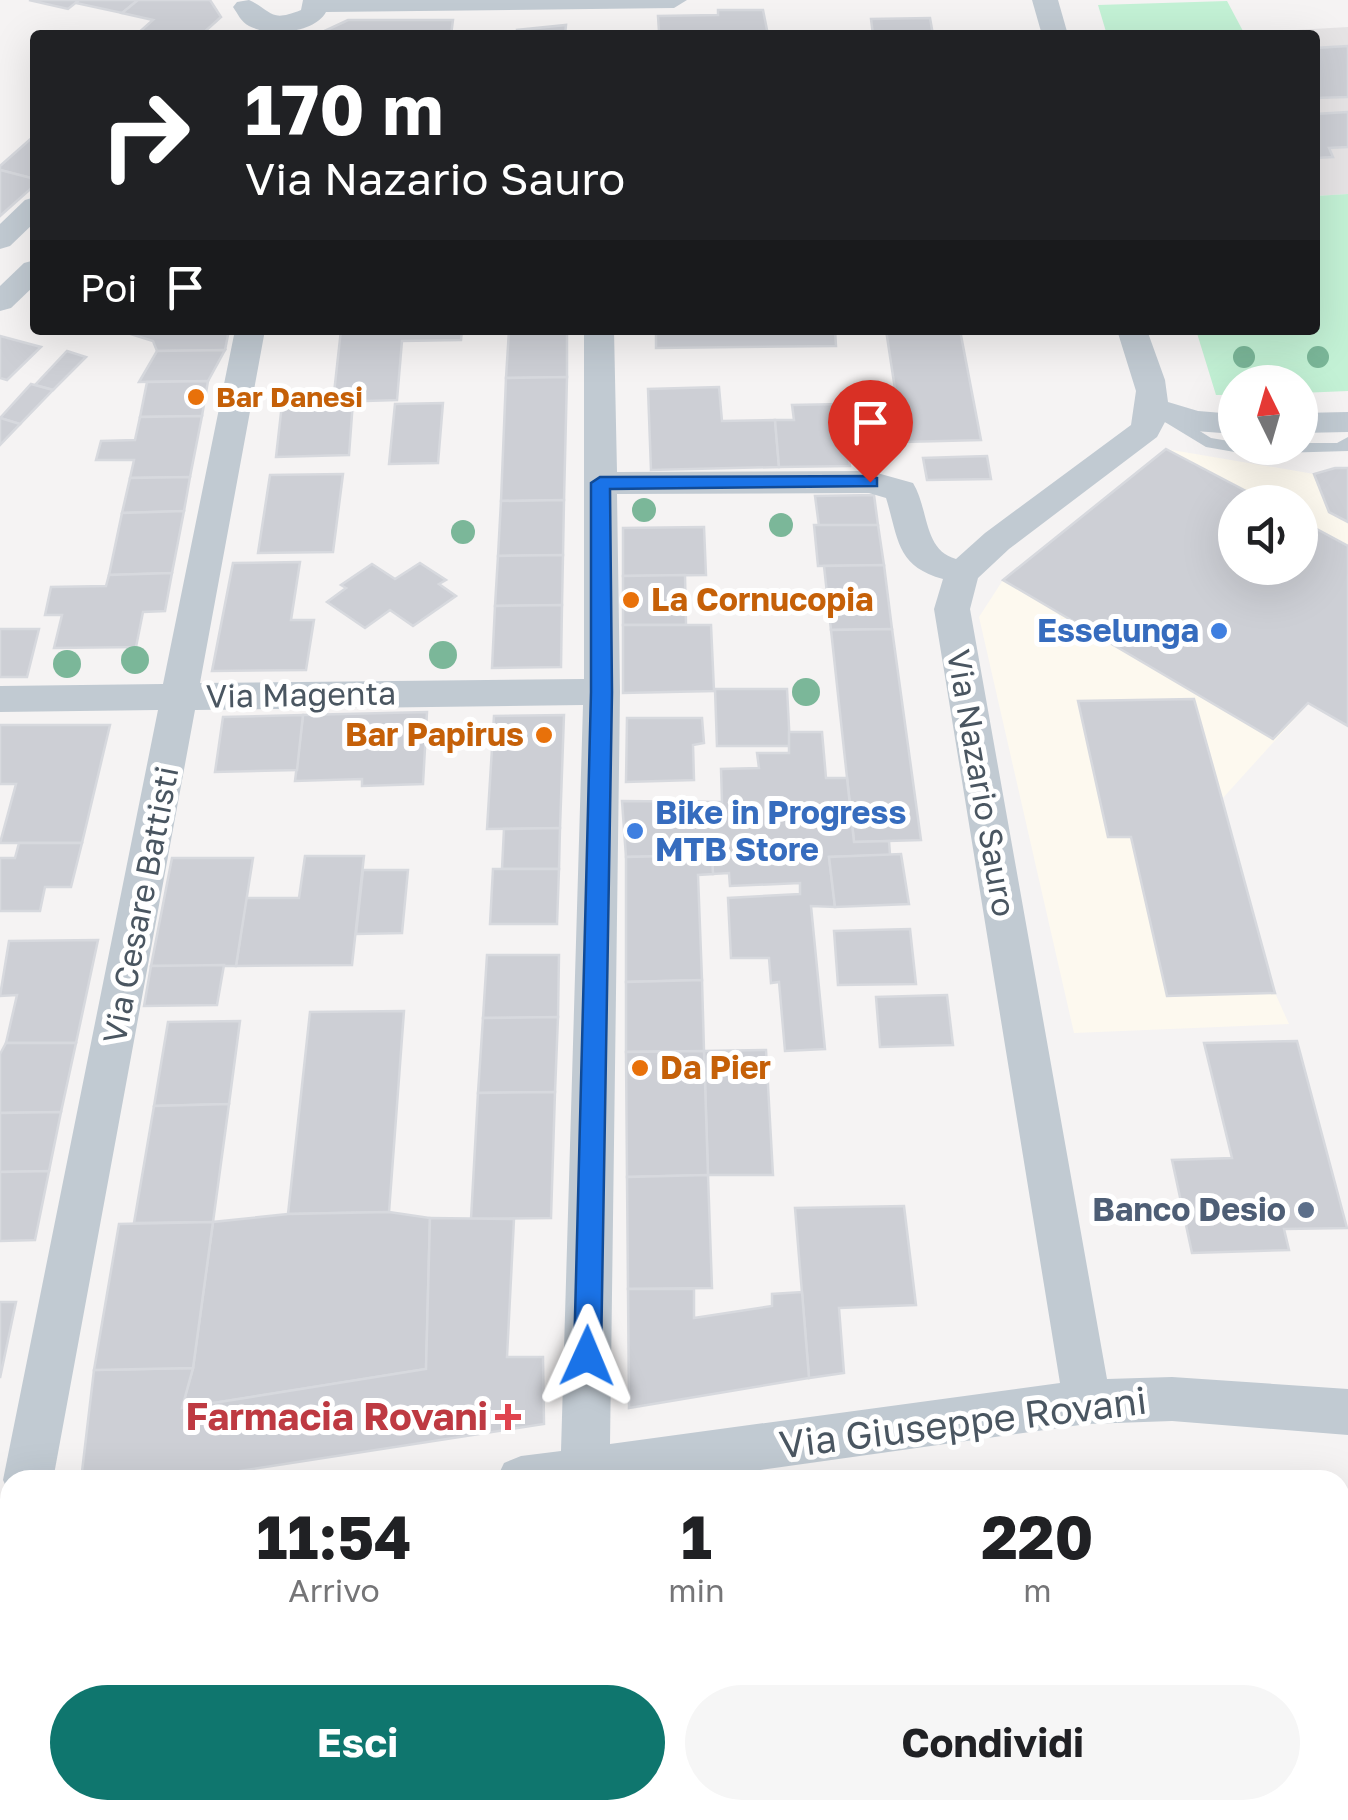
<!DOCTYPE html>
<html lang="it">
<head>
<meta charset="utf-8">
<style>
  body { margin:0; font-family:"Golos Text",sans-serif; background:#f6f6f6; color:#202124; height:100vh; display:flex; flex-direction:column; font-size:38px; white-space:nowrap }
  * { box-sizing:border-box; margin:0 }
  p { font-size:32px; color:#757577 }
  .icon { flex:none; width:55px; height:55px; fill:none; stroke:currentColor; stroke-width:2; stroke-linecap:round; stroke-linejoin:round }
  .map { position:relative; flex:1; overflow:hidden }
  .side { position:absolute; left:0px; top:1470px; width:1350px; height:350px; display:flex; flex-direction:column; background:#fff; border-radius:30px 30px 0 0; box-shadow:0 10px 40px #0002 }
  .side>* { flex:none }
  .hud { position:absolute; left:30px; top:30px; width:1290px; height:305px; border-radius:10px; box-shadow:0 10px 40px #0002; background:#202124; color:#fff; overflow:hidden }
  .needle { width:65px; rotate:355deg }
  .tools { position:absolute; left:1218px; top:365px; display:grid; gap:20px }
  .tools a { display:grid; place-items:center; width:100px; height:100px; border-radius:50%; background:#fff; box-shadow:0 10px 40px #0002; font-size:50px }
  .pin { position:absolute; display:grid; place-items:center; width:85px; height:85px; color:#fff; margin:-102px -42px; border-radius:50% 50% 50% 0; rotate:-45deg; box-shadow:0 0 10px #0007 }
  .pin .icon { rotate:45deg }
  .me { position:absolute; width:110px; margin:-55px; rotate:1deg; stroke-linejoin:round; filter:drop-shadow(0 0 8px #0008) }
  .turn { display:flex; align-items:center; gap:35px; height:210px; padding:0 50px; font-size:45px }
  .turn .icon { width:130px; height:130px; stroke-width:2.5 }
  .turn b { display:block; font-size:70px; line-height:85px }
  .then { display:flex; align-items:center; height:95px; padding:0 50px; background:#0003; gap:20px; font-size:38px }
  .eta { display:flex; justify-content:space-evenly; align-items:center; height:170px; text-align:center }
  .eta b { font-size:60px; font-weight:700; line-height:70px }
  .button { display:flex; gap:20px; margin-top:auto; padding:20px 50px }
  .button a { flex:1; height:115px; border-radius:60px; background:#0f766e; color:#fff; font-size:40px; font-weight:700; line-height:115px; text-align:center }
  .button a+a { background:#f6f6f6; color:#202124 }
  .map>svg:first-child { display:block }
</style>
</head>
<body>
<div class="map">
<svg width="1348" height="1820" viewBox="0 0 1348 1820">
  <rect width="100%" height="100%" fill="#f5f3f3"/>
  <!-- commercial -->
  <path fill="#fdf9ef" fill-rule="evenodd" d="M1166 449 1314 474 1348 468V726L1308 704 1222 799 1275 993 1289 1024 1074 1033 979 617 1003 580ZM1235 502H1300V568H1235Z"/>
  <!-- education -->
  <path fill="#e6e4e5" d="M1348 27V194L1315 196V35H1210Z"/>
  <!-- green -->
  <g fill="#c3f1d5">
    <path d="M1227 1 1244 33 1107 35 1098 5Z"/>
    <path d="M1348 194V391L1300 393V382H1235V395H1216L1196 330H1315V196Z"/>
    <path d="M1340 1702 1348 1738V1820H1146L1145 1810H1340Z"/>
  </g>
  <!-- building -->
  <g fill="#cdcfd5" stroke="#d7d9de" stroke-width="2.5">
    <path d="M29 0H79L68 9Z"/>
    <path d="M79 0H138L122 13 76 3Z"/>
    <path d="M138 0H210L221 17 201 35H136L153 20 122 13Z"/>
    <path d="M718 10H763L768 35 659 31 658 16 718 15Z"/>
    <path d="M930 18 933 35H873L871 19Z"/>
    <path d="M348 20H453L451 35H316Z"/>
    <path d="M566 25 565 35H517V30Z"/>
    <path d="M1348 46V97L1315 98V48Z"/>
    <path d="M1348 112V147L1329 148 1333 157 1315 158V114Z"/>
    <path d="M35 135V179L0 170V166Z"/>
    <path d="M0 170 35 179V185L0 216Z"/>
    <path d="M118 330H229L225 350 157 351 153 341Z"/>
    <path d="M341 330H462L461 340 402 341 397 400 333 402Z"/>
    <path d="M509 330H567V377L506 378Z"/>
    <path d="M656 330H835L836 346 656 348Z"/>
    <path d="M886 330H960L981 440 903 442Z"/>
    <path d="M0 336 41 347 7 380 0 378Z"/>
    <path d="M225 350 208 381 139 382 157 351Z"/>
    <path d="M67 351 86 357 53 390 35 385Z"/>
    <path d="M567 377 564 500 501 501 506 378Z"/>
    <path d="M208 381 202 416 140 417 147 382Z"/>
    <path d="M31 384 53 390 20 424 0 418Z"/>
    <path d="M719 387 722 421 775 420 779 467 651 470 648 389Z"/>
    <path d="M353 401 349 455 276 457 282 404Z"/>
    <path d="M443 403 438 463 389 464 395 404Z"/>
    <path d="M842 404 850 466 779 467 775 420H794L792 405Z"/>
    <path d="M202 416 190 477 130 478 134 460H96L101 441 135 440 140 417Z"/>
    <path d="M0 418 20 424 0 445Z"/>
    <path d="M1166 449 1267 502H1235V568H1300V520L1348 546V726L1308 703 1273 739 1003 580Z"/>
    <path d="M987 456 991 479 927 480 923 458Z"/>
    <path d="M1335 468H1348V522L1329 512 1314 474Z"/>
    <path d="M343 474 333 552 258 553 270 475Z"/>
    <path d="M190 477 184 511 122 513 130 478Z"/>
    <path d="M874 495 878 525 819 526 815 496Z"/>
    <path d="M564 500 563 555 498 556 501 501Z"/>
    <path d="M184 511 172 573 109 575 122 513Z"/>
    <path d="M814 525H878L884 565 818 566Z"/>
    <path d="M704 527 706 575 623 576V528Z"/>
    <path d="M563 555 562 605 495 606 498 556Z"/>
    <path d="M300 562 291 620H314L306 670 212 671 233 563Z"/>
    <path d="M420 563 446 580 439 584 456 596 413 626 390 610 365 628 327 602 346 588 341 585 372 564 395 579Z"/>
    <path d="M884 565 892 629 831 630 824 566Z"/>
    <path d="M172 573 165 611 143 612 136 647 54 648 62 615H45L51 587 106 586 109 575Z"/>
    <path d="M685 575 686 625H623V576Z"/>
    <path d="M562 605 561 667 492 668 495 606Z"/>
    <path d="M623 625H711L714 691 623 693Z"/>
    <path d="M0 629H39L27 677H0Z"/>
    <path d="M892 629 921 840 854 842 831 630Z"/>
    <path d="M715 689H787L790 746H717Z"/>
    <path d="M1194 699 1222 799 1275 993 1167 996 1131 837H1108L1078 701Z"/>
    <path d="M427 712 423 784 362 786V779L295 781 303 715Z"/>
    <path d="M303 715 297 770 215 772 223 717Z"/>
    <path d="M564 715 560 828 487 829 494 716Z"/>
    <path d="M627 718H702L704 743 693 745 694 780 626 782Z"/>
    <path d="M0 725H110L82 843H0L16 784H0Z"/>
    <path d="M789 732H822L826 778H847L854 842 889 841 890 855 829 857 835 907 811 906 825 1049 785 1051 779 982 771 983 769 958H731L728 898 800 894V883L730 886 729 873 713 874 712 855 626 857 622 801 722 802 721 769 759 768 757 753H789Z"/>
    <path d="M560 828 559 869H502L504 829Z"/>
    <path d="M19 843H82L71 887H45L40 911H0V858H15Z"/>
    <path d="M901 854 909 904 835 907 829 857Z"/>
    <path d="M712 855 713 874 698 875 702 980 626 982V857Z"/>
    <path d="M305 856H364L352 965 236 966 246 898H299Z"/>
    <path d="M172 858H253L236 966H151Z"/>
    <path d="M493 869H559L557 924H490Z"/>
    <path d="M363 870H408L402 933 356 934Z"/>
    <path d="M910 929 916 984 838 985 834 931Z"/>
    <path d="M98 940 76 1043H6L17 995 0 996 9 941Z"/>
    <path d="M487 955H559L558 1017 483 1018Z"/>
    <path d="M224 965 217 1005 144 1006 151 966Z"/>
    <path d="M702 980 704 1051 626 1052V982Z"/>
    <path d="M947 995 953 1045 880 1047 876 997Z"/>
    <path d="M404 1011 389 1212 288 1214 310 1012Z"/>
    <path d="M558 1017 555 1092 478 1093 483 1018Z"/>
    <path d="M240 1021 229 1104 154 1106 168 1022Z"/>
    <path d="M1297 1041 1347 1228 1284 1229 1289 1250 1192 1253 1172 1160 1232 1158 1204 1043Z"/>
    <path d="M6 1043H76L61 1112 0 1113V1054Z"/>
    <path d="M766 1050 773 1175H708L704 1051Z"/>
    <path d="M704 1051 708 1175 627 1177 626 1052Z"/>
    <path d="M555 1092 551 1218 471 1219 478 1093Z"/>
    <path d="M229 1104 213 1222 134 1223 154 1106Z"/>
    <path d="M61 1112 49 1171 0 1172V1113Z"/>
    <path d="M49 1171 35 1240 0 1241V1172Z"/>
    <path d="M708 1175 712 1288 628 1289 627 1177Z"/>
    <path d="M904 1206 916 1305 839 1308 844 1373 809 1378 795 1208Z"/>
    <path d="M389 1212 430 1218 426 1369 182 1408 193 1368 213 1222 288 1214Z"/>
    <path d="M430 1218 514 1219 507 1357H543L544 1424 181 1480H81L94 1370 193 1368 182 1408 426 1369Z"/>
    <path d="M213 1222 193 1368 94 1370 119 1224Z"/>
    <path d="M628 1289H694V1318L772 1306V1294L802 1292 809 1378 629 1408Z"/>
    <path d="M0 1302H16L0 1378Z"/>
    <path d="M10 1770V1810H107L105 1820H1Z"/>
    <path d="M107 1810H276L275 1820H105Z"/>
    <path d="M276 1810H322L321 1820H275Z"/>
    <rect x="438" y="1810" width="107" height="10"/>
    <path d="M633 1810H1145L1146 1820H633Z"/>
  </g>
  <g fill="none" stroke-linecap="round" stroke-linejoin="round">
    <!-- service -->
    <path fill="#c1cad2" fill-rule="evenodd" d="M1161 407 1211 438 1235 442V448H1300V443H1337L1348 437V451L1246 454 1206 447 1155 416 1153 412Z"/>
    <!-- minor -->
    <g fill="#c1cad2" fill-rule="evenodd">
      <path d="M249 0C273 11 269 23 301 10L303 0H687L674 8 326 12C315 33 270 37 249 26 241 22 238 14 233 7L237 2Z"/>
      <path d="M1032 0H1058L1068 35H1042Z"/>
      <path d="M35 197V222L10 246 0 249V224L25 200Z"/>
      <path d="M35 260V285L11 308 0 311V286L24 263Z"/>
      <path d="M235 330H265L200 683 584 679V330H614L617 472 870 471 913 483C929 509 923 550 956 559L985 533 1131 425 1136 391 1117 330H1147L1165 380 1168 402 1198 411 1235 414V434L1195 431 1165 422 1157 437 1009 549 978 578 970 609 1107 1379 1172 1377 1348 1389V1435L1172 1421 1087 1424 690 1480H496L504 1463 521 1456 561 1451 583 705 195 710 53 1480H10V1495L3 1480 158 710 0 712V686L163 684ZM869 493 886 498C899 540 896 566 943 579L934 609 1060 1383 610 1444 620 692 617 494Z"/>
      <path d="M1348 412V432L1300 433V413Z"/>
      <path d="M10 1548V1646L0 1650V1552Z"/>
      <rect x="555" y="1810" width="54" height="10"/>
    </g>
  </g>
  <!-- trees -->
  <g fill="#7bb799">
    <circle cx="1244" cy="357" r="11"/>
    <circle cx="1318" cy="357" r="11"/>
    <circle cx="644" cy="510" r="12"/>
    <circle cx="781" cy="525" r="12"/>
    <circle cx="463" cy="532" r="12"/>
    <circle cx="443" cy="655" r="14"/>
    <circle cx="135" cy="660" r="14"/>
    <circle cx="67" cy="664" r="14"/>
    <circle cx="806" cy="692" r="14"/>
  </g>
  <!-- route -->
  <path fill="#1a73e8" stroke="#114b97" stroke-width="2.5" d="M870 476 877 478V486L610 489 612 692 601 1356 597 1365 587 1368 578 1365 574 1356 591 692V483L600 477Z"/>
  <!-- markers -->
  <g fill="#e8710a" stroke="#fff" stroke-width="4">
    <circle cx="196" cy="397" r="10"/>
    <circle cx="631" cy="600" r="10"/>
    <circle cx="544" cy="735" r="10"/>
    <circle cx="640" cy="1068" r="10"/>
  </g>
  <g fill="#3f7fe0" stroke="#fff" stroke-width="4">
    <circle cx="1219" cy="631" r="10"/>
    <circle cx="635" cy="831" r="10"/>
  </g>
  <circle fill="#5c6f8a" stroke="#fff" stroke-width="4" cx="1306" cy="1210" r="10"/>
  <path fill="#e0444e" stroke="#fff" stroke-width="4" d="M503 1402h10v10h10v10h-10v10h-10v-10h-10v-10h10z"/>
  <g text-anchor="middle" stroke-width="10" stroke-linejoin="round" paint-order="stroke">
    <!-- far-food labels -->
    <g font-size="28" font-weight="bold" fill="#c56008" stroke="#fff" text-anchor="start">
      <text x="216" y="407">Bar Danesi</text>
    </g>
    <!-- food labels -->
    <g font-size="32" font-weight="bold" fill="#c56008" stroke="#fff" text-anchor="start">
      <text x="651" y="611">La Cornucopia</text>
      <text x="524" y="746" text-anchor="end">Bar Papirus</text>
      <text x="660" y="1079">Da Pier</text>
    </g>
    <!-- shop labels -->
    <g font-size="32" font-weight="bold" fill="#366cbe" stroke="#fff" text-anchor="end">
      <text x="1199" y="642">Esselunga</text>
      <text x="655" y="824" text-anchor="start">Bike in Progress<tspan x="655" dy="37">MTB Store</tspan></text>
    </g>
    <!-- street labels -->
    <g font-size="32" fill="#4a5661" stroke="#fff">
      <text transform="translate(301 695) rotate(-1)" y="11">Via Magenta</text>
      <text transform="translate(981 783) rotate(80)" y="11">Via Nazario Sauro</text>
      <text transform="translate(141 905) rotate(-79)" y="11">Via Cesare Battisti</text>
    </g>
    <!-- service labels -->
    <g font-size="32" font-weight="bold" fill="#4e5e75" stroke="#fff" text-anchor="end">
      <text x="1286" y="1221">Banco Desio</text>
    </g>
    <!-- near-health labels -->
    <g font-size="38" font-weight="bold" fill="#be3a42" stroke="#fff" text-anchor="end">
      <text x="488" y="1430">Farmacia Rovani</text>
    </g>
    <!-- near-street labels -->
    <g font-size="38" fill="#4a5661" stroke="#fff">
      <text transform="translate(963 1423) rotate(-7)" y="13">Via Giuseppe Rovani</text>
    </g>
  </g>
</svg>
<div class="tools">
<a><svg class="needle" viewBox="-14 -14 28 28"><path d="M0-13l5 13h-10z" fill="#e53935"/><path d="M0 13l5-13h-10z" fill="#757577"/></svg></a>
<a><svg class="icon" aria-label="sound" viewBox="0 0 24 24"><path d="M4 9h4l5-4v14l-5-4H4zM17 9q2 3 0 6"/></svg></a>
</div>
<div class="pin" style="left:870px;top:482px;background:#d93025"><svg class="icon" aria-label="arrive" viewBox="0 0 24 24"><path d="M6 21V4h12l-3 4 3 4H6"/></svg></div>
<svg class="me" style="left:587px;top:1356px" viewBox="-20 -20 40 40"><path d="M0-17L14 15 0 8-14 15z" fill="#1a73e8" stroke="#fff" stroke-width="4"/></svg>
<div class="hud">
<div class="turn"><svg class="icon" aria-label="right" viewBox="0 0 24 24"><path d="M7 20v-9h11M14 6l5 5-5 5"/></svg><div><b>170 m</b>Via Nazario Sauro</div></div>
<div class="then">Poi<svg class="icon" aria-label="arrive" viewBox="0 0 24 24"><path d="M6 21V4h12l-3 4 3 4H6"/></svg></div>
</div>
<section class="side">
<div class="eta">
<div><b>11:54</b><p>Arrivo</p></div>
<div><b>1</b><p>min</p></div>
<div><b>220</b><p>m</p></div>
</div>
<div class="button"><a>Esci</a><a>Condividi</a></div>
</section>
</div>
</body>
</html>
